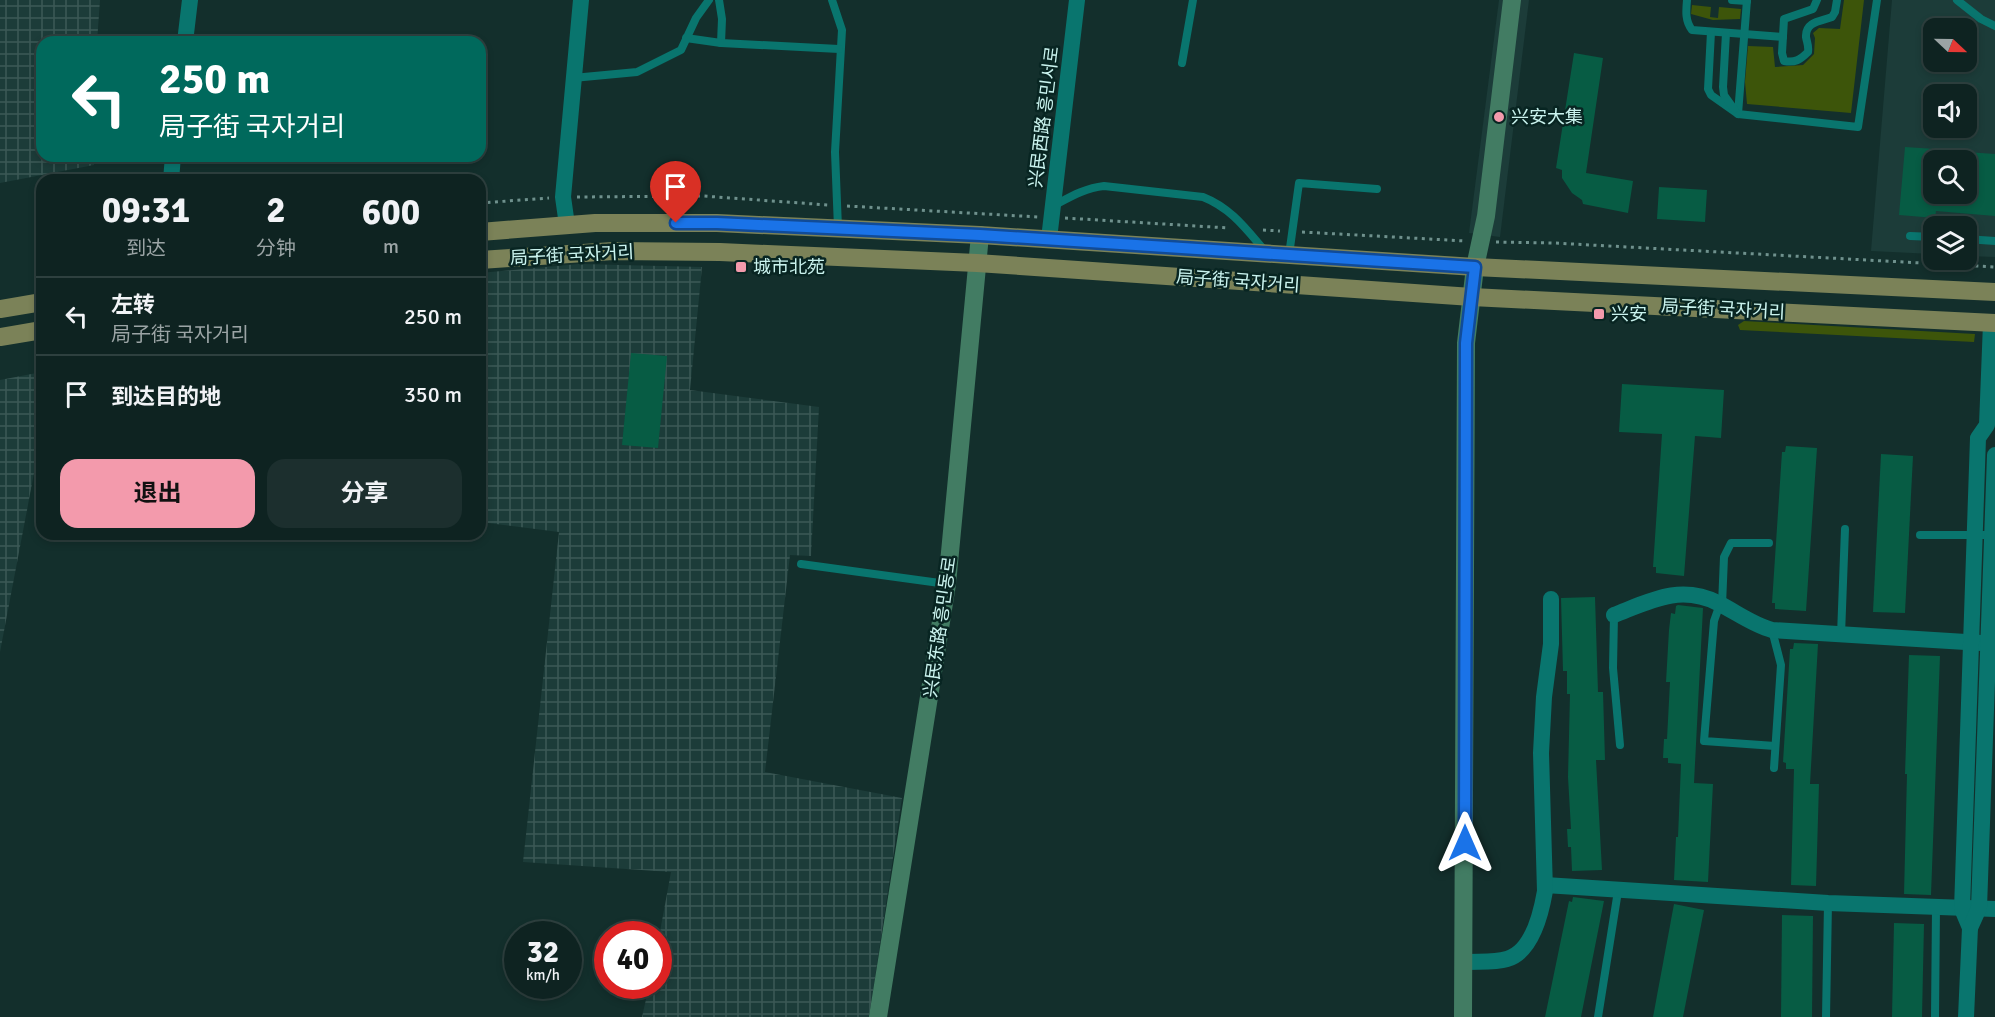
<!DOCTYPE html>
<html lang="zh">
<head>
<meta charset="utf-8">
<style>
  body { margin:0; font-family:Signika,"Noto Sans SC","Noto Sans KR",sans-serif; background:#1c2f2e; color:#f1f3f6; height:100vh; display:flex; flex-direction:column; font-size:22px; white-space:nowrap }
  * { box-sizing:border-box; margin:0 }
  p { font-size:20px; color:#9ba4a5 }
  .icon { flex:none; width:33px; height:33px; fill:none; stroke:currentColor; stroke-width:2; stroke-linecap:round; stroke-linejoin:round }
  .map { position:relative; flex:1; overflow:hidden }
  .side { position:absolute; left:36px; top:174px; width:450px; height:366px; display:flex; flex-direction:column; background:#0e2321; border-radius:18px; box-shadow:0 3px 9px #0003,0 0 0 2px #2e403f }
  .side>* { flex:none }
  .hud { position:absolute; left:36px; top:36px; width:450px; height:126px; border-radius:18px; box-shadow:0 3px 9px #0003,0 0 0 2px #2e403f; background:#00695c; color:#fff; overflow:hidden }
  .needle { width:39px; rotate:112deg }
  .buttons { position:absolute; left:1923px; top:18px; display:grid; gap:12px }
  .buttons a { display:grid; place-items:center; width:54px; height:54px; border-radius:12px; background:#0e2321; box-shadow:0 3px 9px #0003,0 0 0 2px #2e403f; font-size:30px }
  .speed { position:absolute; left:504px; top:921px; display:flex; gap:12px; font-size:30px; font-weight:700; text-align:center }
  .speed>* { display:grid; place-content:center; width:78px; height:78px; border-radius:50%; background:#0e2321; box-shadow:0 3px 9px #0003,0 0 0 2px #2e403f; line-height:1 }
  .speed small { font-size:15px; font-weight:400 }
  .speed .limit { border:9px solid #d22; background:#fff; color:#111 }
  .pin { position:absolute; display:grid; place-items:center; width:51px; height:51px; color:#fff; margin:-62px -26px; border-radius:50% 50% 50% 0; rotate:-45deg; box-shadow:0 0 6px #0007 }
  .pin .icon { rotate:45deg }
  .me { position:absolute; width:66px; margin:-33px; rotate:0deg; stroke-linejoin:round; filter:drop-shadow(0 0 4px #0008) }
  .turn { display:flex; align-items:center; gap:21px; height:126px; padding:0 24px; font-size:27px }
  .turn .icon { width:78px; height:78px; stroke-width:2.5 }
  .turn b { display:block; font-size:42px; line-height:51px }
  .eta { display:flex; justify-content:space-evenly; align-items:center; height:102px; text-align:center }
  .eta b { font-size:36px; font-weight:700; line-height:42px }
  .action { display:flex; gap:12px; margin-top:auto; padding:12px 24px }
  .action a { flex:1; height:69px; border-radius:18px; background:#f39aac; color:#111; font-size:24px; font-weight:700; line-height:69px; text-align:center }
  .action a+a { background:#1c2f2e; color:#f1f3f6 }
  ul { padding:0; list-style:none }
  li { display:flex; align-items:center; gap:18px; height:78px; padding:0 24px; border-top:2px solid #2e403f }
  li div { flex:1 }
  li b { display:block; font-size:22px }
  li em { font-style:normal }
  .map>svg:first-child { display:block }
</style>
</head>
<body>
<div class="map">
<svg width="1995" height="1017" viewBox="0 0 1995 1017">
  <defs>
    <pattern id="industrial-grid" width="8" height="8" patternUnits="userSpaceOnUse" patternTransform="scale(1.5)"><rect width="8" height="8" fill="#1c3c39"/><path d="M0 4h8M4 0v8" fill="none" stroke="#3c5956"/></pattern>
  </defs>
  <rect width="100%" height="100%" fill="#132f2c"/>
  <!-- built -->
  <g fill="#1c3c39" fill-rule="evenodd">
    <path d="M1499 0H1529L1500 237 1469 233Z"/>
    <path d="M1892 0H1995V257L1967 256 1966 226H1934L1933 254 1871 251ZM1934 28H1966V62H1934ZM1934 94H1966V128H1934ZM1934 160H1966V194H1934Z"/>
  </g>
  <!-- industrial -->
  <g fill="url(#industrial-grid)">
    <path d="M0 0H100L97 42H42V156H95L94 165 0 183Z"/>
    <path d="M579 264 702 267 690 390 819 407 811 556 790 555 765 772 902 798 869 1017H642L649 986H658L659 937 671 872 523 862 559 532 480 522V273Z"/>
    <path d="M42 372V431L0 652V380Z"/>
  </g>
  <!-- green -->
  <g fill="#3d550a">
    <path d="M1844 0H1864L1851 113 1747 104 1745 82 1748 46 1773 47 1775 67 1803 65 1814 54 1815 38 1813 33 1819 28 1840 29Z"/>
    <path d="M1692 5 1711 7 1710 17 1718 18 1719 7 1741 9 1740 19 1713 20 1691 14Z"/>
    <path d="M1744 321 1975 334 1974 342 1740 330 1738 325Z"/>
  </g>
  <!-- building -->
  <g fill="#075c44">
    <path d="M1574 53 1603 58 1586 173 1633 181 1628 213 1583 204 1582 200 1572 193 1562 178V170L1556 168Z"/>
    <path d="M1905 147 1965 151V160H1934V194H1966V152L1995 154V216L1936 211 1935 218 1899 215Z"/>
    <path d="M1659 187 1707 190 1705 222 1657 219Z"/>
    <path d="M631 353 667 356 658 448 622 445Z"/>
    <path d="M1622 384 1724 390 1721 438 1695 436 1684 576 1656 573V567H1653L1662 434 1619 432Z"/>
    <path d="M1786 446 1817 448 1806 611 1775 609V603H1772L1782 452H1785Z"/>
    <path d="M1881 454 1913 456 1905 613 1873 612Z"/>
    <path d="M1595 597 1598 692H1603L1605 760H1596L1602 870 1572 871 1571 847H1568L1567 829H1571L1568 777 1570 694H1567V671H1563L1561 598Z"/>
    <path d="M1678 605 1703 608 1694 783 1713 784 1708 882 1674 880 1676 837H1678L1681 764 1668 763V758H1663L1664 739H1667L1670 682H1666L1669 630 1671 613 1675 614 1676 606Z"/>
    <path d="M1794 643 1818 644 1810 784H1819L1816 886 1791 885 1794 769H1786V763L1783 762 1790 649H1793Z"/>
    <path d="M1909 655 1940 656 1931 895 1904 894 1907 774H1905Z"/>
    <path d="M1573 897 1604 901 1581 1017H1545L1569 901 1572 902Z"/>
    <path d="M1674 904 1704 910 1683 1017H1653Z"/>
    <path d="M1782 915 1813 916 1812 1017H1781Z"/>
    <path d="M1894 923 1924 924 1922 1017H1892Z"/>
  </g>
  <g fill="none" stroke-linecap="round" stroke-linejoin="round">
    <!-- path -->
    <g stroke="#6f918d" stroke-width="3" stroke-dasharray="3 4.5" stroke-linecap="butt">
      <path d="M577 197 703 196 828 205"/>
      <path d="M480 203 549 198"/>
      <path d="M847 206 1038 217"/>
      <path d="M1065 218 1229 228"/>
      <path d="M1263 230 1280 231"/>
      <path d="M1302 232 1466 241"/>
      <path d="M1496 242 1554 243 1995 267"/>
    </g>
    <!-- lane -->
    <g stroke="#09756e" stroke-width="8">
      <path d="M719 0 722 19 721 43"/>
      <path d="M832 0 842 30 835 152 838 228"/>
      <path d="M1687 0C1686 11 1685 21 1692 30L1783 37"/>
      <path d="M1732 0 1747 1"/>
      <path d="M1747 0 1738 114 1858 127 1877 0"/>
      <path d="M1817 0 1813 9 1784 19 1782 53 1784 61C1795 63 1800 60 1808 52 1809 46 1807 43 1806 37 1805 21 1822 21 1832 17L1835 12 1837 0"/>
      <path d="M1957 0 1981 19 1995 26"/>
      <path d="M1711 32 1708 89 1711 95 1738 114"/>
      <path d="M1726 33 1723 87 1724 95 1734 109"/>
      <path d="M686 38 721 43 839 49"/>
      <path d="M1182 63 1193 0"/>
      <path d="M573 78 637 72 681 50 696 18 709 0"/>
      <path d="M1053 206C1070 197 1085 188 1104 186L1203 197C1231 208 1246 229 1265 251"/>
      <path d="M1910 236 1934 237"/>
      <path d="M1966 239 1995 241"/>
      <path d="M1289 255 1299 183 1377 189"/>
      <path d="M1920 535H1995"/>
      <path d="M801 564 947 584"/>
      <path d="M1720 604 1714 621 1704 741 1775 746"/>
      <path d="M1722 605 1724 557 1731 543H1769"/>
      <path d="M1614 615 1613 668 1620 745"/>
      <path d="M1772 630 1781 665 1774 768"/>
      <path d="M1841 635 1845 529"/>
      <path d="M1598 1017 1618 891"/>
      <path d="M1826 1017 1828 903"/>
      <path d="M1935 1017 1936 907"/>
    </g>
    <!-- street -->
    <g stroke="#09756e" stroke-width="16">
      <path d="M185 42 190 0"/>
      <path d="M171 180 173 156"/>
      <path d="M567 225 563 197 581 0"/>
      <path d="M1049 239 1077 0"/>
      <path d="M1614 615C1650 601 1680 584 1718 603 1736 612 1753 625 1772 630L1982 643"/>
      <path d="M1545 885 1828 903 1995 909"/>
      <path d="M1970 928 1962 909 1978 438 1987 425 1991 323"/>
      <path d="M1464 962C1478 961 1494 963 1507 959 1532 952 1541 914 1545 891L1541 753 1544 697 1551 644V599"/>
      <path d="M1966 1017 1970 928 1979 908 1995 455"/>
    </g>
    <!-- secondary -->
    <g stroke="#427c63" stroke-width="18">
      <path d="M878 1017 947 584 980 235"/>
      <path d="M1463 1017 1466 343 1475 267 1486 216 1512 0"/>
    </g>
    <!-- primary -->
    <g stroke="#7b8258" stroke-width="18">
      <path d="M480 232 595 223H717L980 235 1475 267 1995 292"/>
      <path d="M480 260 613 251 720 252 977 263 1472 297 1995 323"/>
      <path d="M0 309 42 302"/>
      <path d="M0 337 42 330"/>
    </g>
  </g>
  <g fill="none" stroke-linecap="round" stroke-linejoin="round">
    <defs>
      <path id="route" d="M676 223H717L980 235 1475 267 1466 343 1465 843"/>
    </defs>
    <!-- route casing -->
    <use href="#route" stroke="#114b97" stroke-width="15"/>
    <!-- route -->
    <use href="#route" stroke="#1a73e8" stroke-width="10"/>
  </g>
  <!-- markers -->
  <g fill="#f39aac" stroke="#082522" stroke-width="2">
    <circle cx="1499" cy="117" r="6"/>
    <rect x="735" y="261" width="12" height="12" rx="3"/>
    <rect x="1593" y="308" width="12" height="12" rx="3"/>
  </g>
  <g text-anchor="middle" stroke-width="5" stroke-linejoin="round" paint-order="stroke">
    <!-- street labels -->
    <g font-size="18" fill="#caf3ee" stroke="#082522">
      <text transform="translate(1044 117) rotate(-83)" y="6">兴民西路 흥민서로</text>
      <text transform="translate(572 255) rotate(-3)" y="6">局子街 국자거리</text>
      <text transform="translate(1238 281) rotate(4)" y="6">局子街 국자거리</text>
      <text transform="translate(1723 309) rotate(3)" y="6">局子街 국자거리</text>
      <text transform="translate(940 627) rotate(-82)" y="6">兴民东路 흥민동로</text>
    </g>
    <!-- poi labels -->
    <g font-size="18" fill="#caf3ee" stroke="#082522" text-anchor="start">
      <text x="1511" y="123">兴安大集</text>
      <text x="753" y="273">城市北苑</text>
      <text x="1611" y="320">兴安</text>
    </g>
  </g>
</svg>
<div class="buttons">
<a><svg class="needle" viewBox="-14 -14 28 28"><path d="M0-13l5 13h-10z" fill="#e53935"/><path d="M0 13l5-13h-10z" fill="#9ba4a5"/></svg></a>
<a><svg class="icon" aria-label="sound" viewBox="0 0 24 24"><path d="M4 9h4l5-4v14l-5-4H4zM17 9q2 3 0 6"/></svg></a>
<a><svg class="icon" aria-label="search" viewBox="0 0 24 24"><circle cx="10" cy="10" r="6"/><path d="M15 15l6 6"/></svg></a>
<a><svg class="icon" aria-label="layers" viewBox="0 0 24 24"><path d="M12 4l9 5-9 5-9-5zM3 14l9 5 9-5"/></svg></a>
</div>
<div class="speed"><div>32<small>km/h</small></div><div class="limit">40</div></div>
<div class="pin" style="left:676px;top:223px;background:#d93025"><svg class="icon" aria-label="arrive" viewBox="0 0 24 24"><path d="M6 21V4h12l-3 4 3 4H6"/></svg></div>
<svg class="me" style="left:1465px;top:843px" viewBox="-20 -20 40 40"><path d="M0-17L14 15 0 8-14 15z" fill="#1a73e8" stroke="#fff" stroke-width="4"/></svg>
<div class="hud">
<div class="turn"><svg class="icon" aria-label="left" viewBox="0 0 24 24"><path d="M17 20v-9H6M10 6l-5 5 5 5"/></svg><div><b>250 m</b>局子街 국자거리</div></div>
</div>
<section class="side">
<div class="eta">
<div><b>09:31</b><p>到达</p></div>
<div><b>2</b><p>分钟</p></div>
<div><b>600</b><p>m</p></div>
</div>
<ul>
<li><svg class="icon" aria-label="left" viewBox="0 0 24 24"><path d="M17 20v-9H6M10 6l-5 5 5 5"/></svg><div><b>左转</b><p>局子街 국자거리</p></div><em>250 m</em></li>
<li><svg class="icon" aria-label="arrive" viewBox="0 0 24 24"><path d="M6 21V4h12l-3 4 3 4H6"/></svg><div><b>到达目的地</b></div><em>350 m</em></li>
</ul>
<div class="action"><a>退出</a><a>分享</a></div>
</section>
</div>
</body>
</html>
